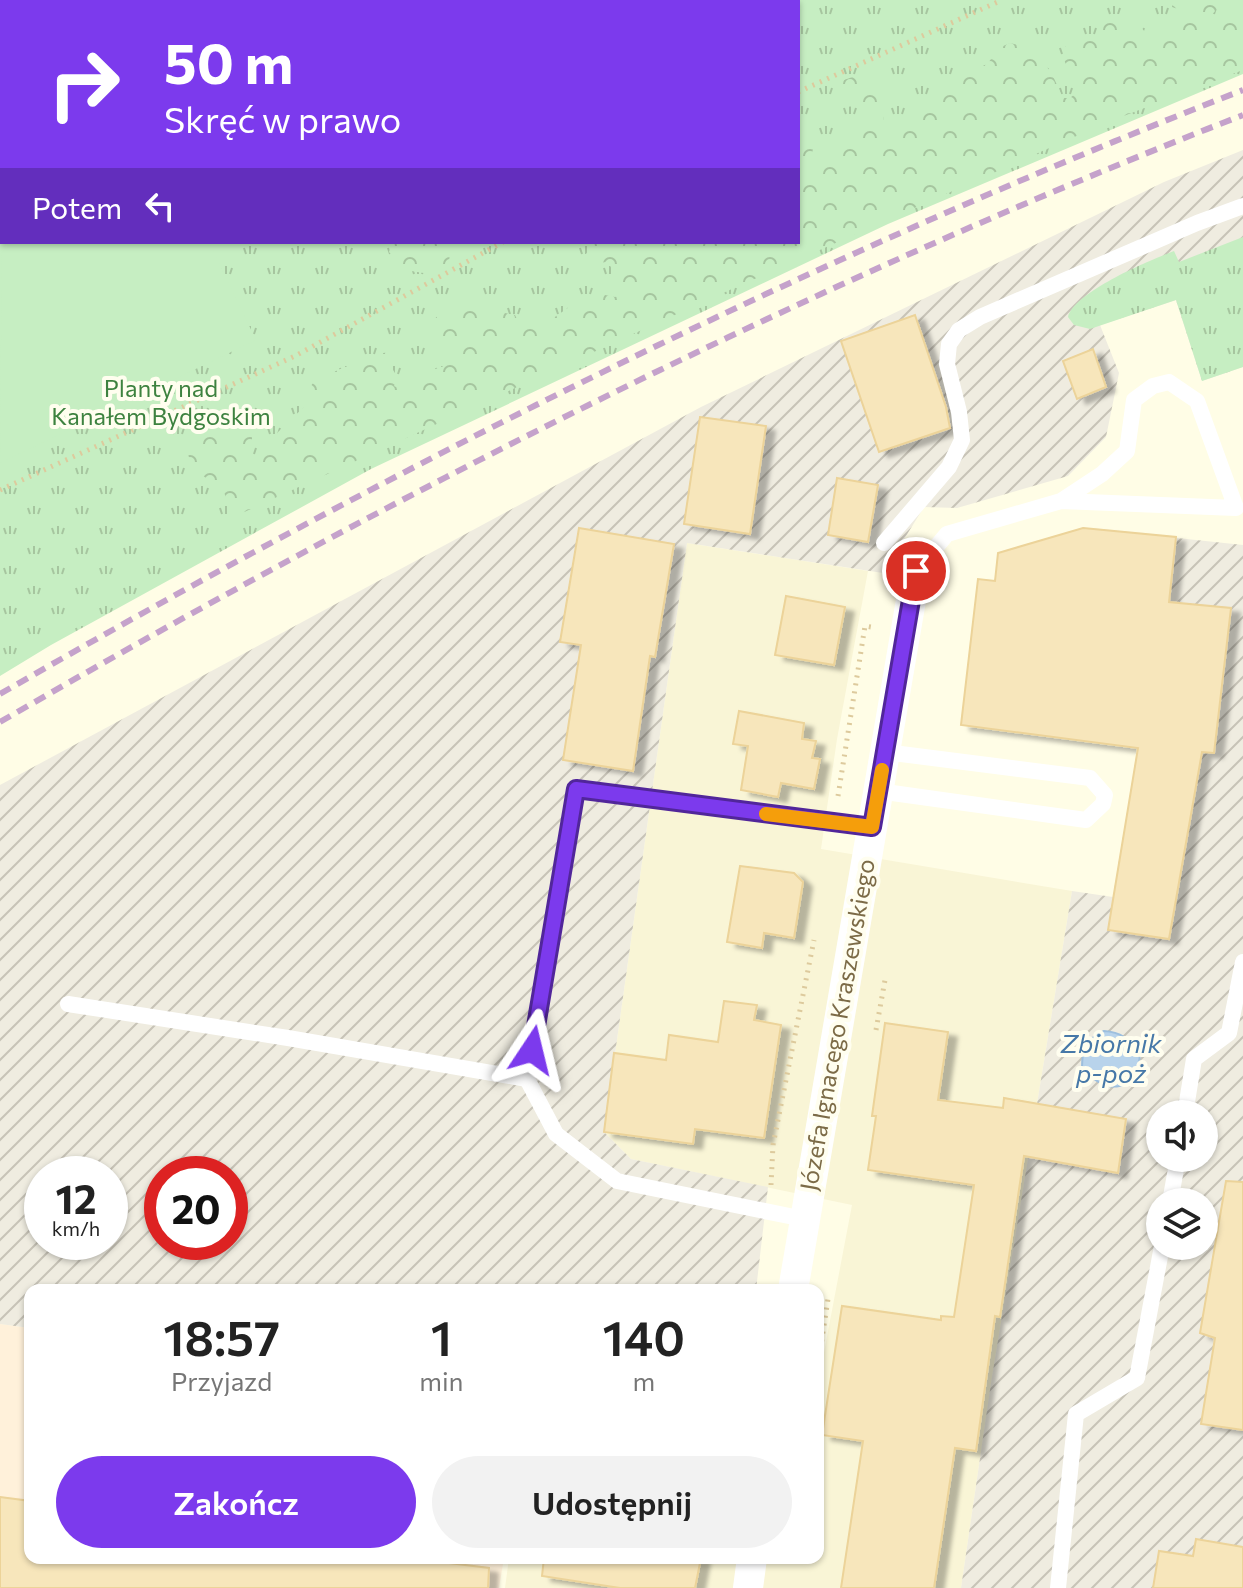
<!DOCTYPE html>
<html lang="pl">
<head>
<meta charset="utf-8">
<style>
  body { margin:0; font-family:Commissioner,sans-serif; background:#f2f2f2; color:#222; height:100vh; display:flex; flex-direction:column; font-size:30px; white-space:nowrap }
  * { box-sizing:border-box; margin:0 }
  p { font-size:26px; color:#767676 }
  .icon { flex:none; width:44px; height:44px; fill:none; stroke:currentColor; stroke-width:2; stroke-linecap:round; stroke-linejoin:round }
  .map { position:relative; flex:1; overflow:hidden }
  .sheet { position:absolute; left:24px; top:1284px; width:800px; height:280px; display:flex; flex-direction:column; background:#fff; border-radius:16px; box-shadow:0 2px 6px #0004 }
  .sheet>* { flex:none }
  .guide { position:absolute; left:0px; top:0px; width:800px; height:244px; box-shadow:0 2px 6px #0004; background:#7c3aed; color:#fff; overflow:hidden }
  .buttons { position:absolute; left:1146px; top:1100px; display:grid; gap:16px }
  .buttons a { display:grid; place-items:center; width:72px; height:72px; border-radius:50%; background:#fff; box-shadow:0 2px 6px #0004; font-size:40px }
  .speed { position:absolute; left:24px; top:1156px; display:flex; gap:16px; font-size:40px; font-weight:700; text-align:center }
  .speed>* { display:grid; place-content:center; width:104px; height:104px; border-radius:50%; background:#fff; box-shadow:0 2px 6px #0004; line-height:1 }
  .speed small { font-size:20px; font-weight:400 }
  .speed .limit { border:12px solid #d22; background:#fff; color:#111 }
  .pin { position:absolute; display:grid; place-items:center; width:68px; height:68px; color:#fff; margin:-34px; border:4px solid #fff; border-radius:50%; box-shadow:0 2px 8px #0007 }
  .me { position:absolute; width:88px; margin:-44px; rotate:10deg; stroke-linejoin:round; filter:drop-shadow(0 0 6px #0008) }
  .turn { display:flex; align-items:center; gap:28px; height:168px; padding:0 32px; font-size:36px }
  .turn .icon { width:104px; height:104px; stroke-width:2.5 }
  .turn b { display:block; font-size:56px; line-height:68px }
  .then { display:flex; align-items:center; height:76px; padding:0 32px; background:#0003; gap:16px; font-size:30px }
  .eta { display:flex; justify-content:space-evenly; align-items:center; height:136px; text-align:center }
  .eta b { font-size:48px; font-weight:600; line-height:56px }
  .button { display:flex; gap:16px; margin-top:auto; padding:16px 32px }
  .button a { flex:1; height:92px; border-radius:48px; background:#7c3aed; color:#fff; font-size:32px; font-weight:600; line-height:92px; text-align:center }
  .button a+a { background:#f2f2f2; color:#222 }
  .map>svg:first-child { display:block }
</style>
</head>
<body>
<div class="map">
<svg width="1243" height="1588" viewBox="0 0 1243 1588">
  <defs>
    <pattern id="industrial-furrows" width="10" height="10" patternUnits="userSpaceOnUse" patternTransform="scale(2)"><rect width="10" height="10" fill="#efece0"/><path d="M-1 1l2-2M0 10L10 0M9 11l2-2" fill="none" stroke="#c7c3b7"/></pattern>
    <pattern id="grass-tufts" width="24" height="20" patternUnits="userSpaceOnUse" patternTransform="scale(2)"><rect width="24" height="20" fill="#c6eec2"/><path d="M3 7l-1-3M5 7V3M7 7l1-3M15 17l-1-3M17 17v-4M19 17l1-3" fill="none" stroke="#a6c59f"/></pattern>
    <pattern id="forest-crowns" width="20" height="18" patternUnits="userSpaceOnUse" patternTransform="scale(2)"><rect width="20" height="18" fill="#c6eec2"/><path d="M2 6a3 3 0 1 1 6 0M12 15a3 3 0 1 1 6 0" fill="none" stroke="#a6c59f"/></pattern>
    <filter id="shadow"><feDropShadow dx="9" dy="5" stdDeviation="2" flood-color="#0004"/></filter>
  </defs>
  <rect width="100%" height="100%" fill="#fffde6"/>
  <!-- residential -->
  <path fill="#f9f5d6" d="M687 543 868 571 837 739 821 849 1072 891 991 1383 961 1588H505L509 1558H818V1384L852 1205 631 1159 604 1132Z"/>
  <!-- commercial -->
  <path fill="#fff1da" d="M0 1324 30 1328V1558H504L499 1588H0Z"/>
  <!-- industrial -->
  <g fill="url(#industrial-furrows)" fill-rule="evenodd">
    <path d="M1243 150V367L1202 381 1176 300 1100 325 1119 373 1106 437 1068 476 957 508 924 507 883 573 687 543 604 1132 631 1159 768 1187 756 1290H30V1328L0 1324V785L701 407 1164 182ZM42 1174H110V1242H42ZM162 1174H230V1242H162Z"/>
    <path d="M1083 528 1243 545V1588H961L991 1383 1072 891 1113 897 1138 746 961 725 978 579 995 581 998 553ZM1160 1114H1204V1158H1160ZM1160 1202H1204V1246H1160Z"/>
  </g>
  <!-- grass -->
  <g fill="url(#grass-tufts)" fill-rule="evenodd">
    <path d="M0 0H1243V74L888 224 371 469 51 645 0 676ZM2 2H798V242H2Z"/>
    <path d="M1243 237V367L1202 381 1176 300 1090 329 1074 325 1068 317C1074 292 1150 260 1174 251L1179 262Z"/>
  </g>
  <!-- forest -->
  <g fill="url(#forest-crowns)">
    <path d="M0 0H399L2 2 0 184Z"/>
    <path d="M1173 0H1221V6L1212 14 1213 17H1225L1243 5V70L1108 122 714 297 229 519 226 497 220 484C187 472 187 458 186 427L197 417 210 412 242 424 252 434V460L265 451 278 432 307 404 312 384C332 372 355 359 379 363L383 353 391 352 397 356 390 365 398 378 394 386 398 388 410 378 444 366 446 354 430 343C424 315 447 311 467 301L474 307 515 315 522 330 552 319 582 298 600 294 615 297 625 294 624 289 611 279 613 272 608 261 593 266 586 254 594 242H798V124L810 129 816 138 812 153 815 163C832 153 853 130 868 116V105L845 107C817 81 851 79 866 73 894 88 884 99 883 123L888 127 901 119 917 102 930 95 946 94 970 72 987 64 1001 47 1010 43 1031 48 1051 72 1063 98H1070L1083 87 1080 73C1065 68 1063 63 1064 47L1080 38 1095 41 1098 38V22C1108 13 1117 14 1130 14L1150 38 1186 22 1188 18 1184 11 1172 7Z"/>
    <path d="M392 242H451L449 262 436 275 405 270 389 252Z"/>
  </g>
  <!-- pitch -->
  <path fill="#c6eec2" d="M2 225V242H209L256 340 0 463Z"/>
  <!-- water -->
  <path fill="#b8d3eb" stroke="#9dbfde" stroke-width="2" d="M1104 1031C1121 1032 1129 1039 1140 1052 1139 1093 1105 1097 1082 1067 1082 1048 1087 1039 1104 1031Z"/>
  <!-- building -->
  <g fill="#f7e6bb" stroke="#ecd399" stroke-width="2" filter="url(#shadow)">
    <path d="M915 315 946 407 950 428 879 452 841 341Z"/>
    <path d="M1093 349 1106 387 1077 399 1063 361Z"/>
    <path d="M700 417 766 426 750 534 684 524Z"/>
    <path d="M837 478 878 485 868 542 828 535Z"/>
    <path d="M579 528 674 544 655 657 650 656 633 771 563 760 581 645 560 642Z"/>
    <path d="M1083 528 1176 537 1169 602 1231 608 1214 753 1202 752 1169 939 1108 930 1138 748 961 725 978 579 995 581 998 553Z"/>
    <path d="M786 596 845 607 834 665 775 655Z"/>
    <path d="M739 711 804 723 802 739 816 741 812 758 820 759 814 789 781 783 778 797 741 790 748 746 733 744Z"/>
    <path d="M740 866 794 873 803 882 794 938 764 933 762 948 727 942Z"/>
    <path d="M724 1001 757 1005 754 1020 781 1025 764 1138 695 1129 693 1144 604 1132 614 1053 666 1060 669 1035 718 1042Z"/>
    <path d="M885 1023 948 1032 938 1100 1003 1108 1004 1098 1126 1119 1118 1173 1024 1156 1000 1317 995 1316 976 1451 955 1448 934 1588H841L863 1441 822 1435 842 1306 941 1320V1316L954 1317 974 1185 868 1170 876 1116H872Z"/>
    <path d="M1226 1181 1243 1182V1430L1201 1424 1215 1338 1200 1333Z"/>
    <path d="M0 1497 30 1501V1558H409L489 1568 488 1588H0Z"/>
    <path d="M1196 1539 1243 1547V1588H1153L1159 1551 1193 1556Z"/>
    <path d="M544 1558H701L695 1588H620L542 1576Z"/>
  </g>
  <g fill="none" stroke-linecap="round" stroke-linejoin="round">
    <!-- path -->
    <g stroke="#ddca9d" stroke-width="5" stroke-dasharray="2 6" stroke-linecap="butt">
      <path d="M582 0 583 2"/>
      <path d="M798 92 1002 0"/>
      <path d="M0 490 295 356 503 242"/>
      <path d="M838 796 865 626 871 627"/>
      <path d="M876 1030 885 980"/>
      <path d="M771 1185 773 1145 814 940"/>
      <path d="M818 1365 828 1299"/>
    </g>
    <!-- lane -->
    <g stroke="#fff" stroke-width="16">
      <path d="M884 543 949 467 962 440 959 412 947 364 949 344 959 330 980 317 1197 223 1243 206"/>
      <path d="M916 571 947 534 1061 501 1102 474 1127 451 1134 400 1153 386 1169 382 1197 401 1236 508 1061 501"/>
      <path d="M878 791 1086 820 1103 804 1105 795 1090 778 885 752"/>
      <path d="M68 1004 288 1038 527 1079 576 789 872 827"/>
      <path d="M527 1079 556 1134 617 1181 804 1219"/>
      <path d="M1185 1114 1194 1059 1229 1033 1243 962"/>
      <path d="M1170 1202 1178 1158"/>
      <path d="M1058 1588 1076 1414 1137 1378 1162 1246"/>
    </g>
    <!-- street -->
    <g stroke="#fff" stroke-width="30">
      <path d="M116 2 121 0"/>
      <path d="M0 49 2 48"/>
      <path d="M793 1290 916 571"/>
      <path d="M748 1588 752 1558"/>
    </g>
    <!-- rail -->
    <g stroke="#c5a2cb" stroke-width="6" stroke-dasharray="12 8" stroke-linecap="butt">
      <path d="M0 694C399 464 814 257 1243 90"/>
      <path d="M0 722C399 491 813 282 1243 115"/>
    </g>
  </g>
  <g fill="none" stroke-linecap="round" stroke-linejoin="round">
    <defs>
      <path id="route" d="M532 1050 576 789 872 827 916 571"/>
    </defs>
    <!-- route casing -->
    <use href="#route" stroke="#51269a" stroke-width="20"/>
    <!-- route -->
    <use href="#route" stroke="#7c3aed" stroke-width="14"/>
    <!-- slow -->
    <path stroke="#f59e0b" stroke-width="14" d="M766 814 872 827 882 770"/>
  </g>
  <g text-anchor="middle" stroke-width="8" stroke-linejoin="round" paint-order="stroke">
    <!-- park labels -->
    <g font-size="24" fill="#3d823f" stroke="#fffeef">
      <text x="161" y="397">Planty nad<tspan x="161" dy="28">Kanałem Bydgoskim</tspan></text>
    </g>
    <!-- street labels -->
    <g font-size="24" fill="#7c6b47" stroke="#fffeef">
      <text transform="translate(838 1025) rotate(-80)" y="8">Józefa Ignacego Kraszewskiego</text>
    </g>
    <!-- water labels -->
    <g font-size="26" font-style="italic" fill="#4678a8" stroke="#fffeef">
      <text x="1111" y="1053">Zbiornik<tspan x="1111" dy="30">p-poż</tspan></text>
    </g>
  </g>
</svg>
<div class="buttons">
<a><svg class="icon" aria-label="sound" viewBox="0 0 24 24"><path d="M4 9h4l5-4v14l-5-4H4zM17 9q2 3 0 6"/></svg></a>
<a><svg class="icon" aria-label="layers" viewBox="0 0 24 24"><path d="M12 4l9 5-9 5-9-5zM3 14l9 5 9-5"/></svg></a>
</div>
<div class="speed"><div>12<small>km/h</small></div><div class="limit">20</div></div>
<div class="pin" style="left:916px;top:571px;background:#d93025"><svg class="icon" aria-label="arrive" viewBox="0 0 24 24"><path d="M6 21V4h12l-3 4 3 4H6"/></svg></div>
<svg class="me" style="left:532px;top:1050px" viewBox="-20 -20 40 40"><path d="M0-17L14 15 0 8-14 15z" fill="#7c3aed" stroke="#fff" stroke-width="4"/></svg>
<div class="guide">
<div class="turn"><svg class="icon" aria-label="right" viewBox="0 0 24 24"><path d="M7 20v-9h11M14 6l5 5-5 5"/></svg><div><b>50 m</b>Skręć w prawo</div></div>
<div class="then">Potem<svg class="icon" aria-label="left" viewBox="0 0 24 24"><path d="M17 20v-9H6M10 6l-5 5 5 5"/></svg></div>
</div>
<section class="sheet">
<div class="eta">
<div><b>18:57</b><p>Przyjazd</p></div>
<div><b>1</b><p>min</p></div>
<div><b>140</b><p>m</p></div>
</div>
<div class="button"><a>Zakończ</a><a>Udostępnij</a></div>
</section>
</div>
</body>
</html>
